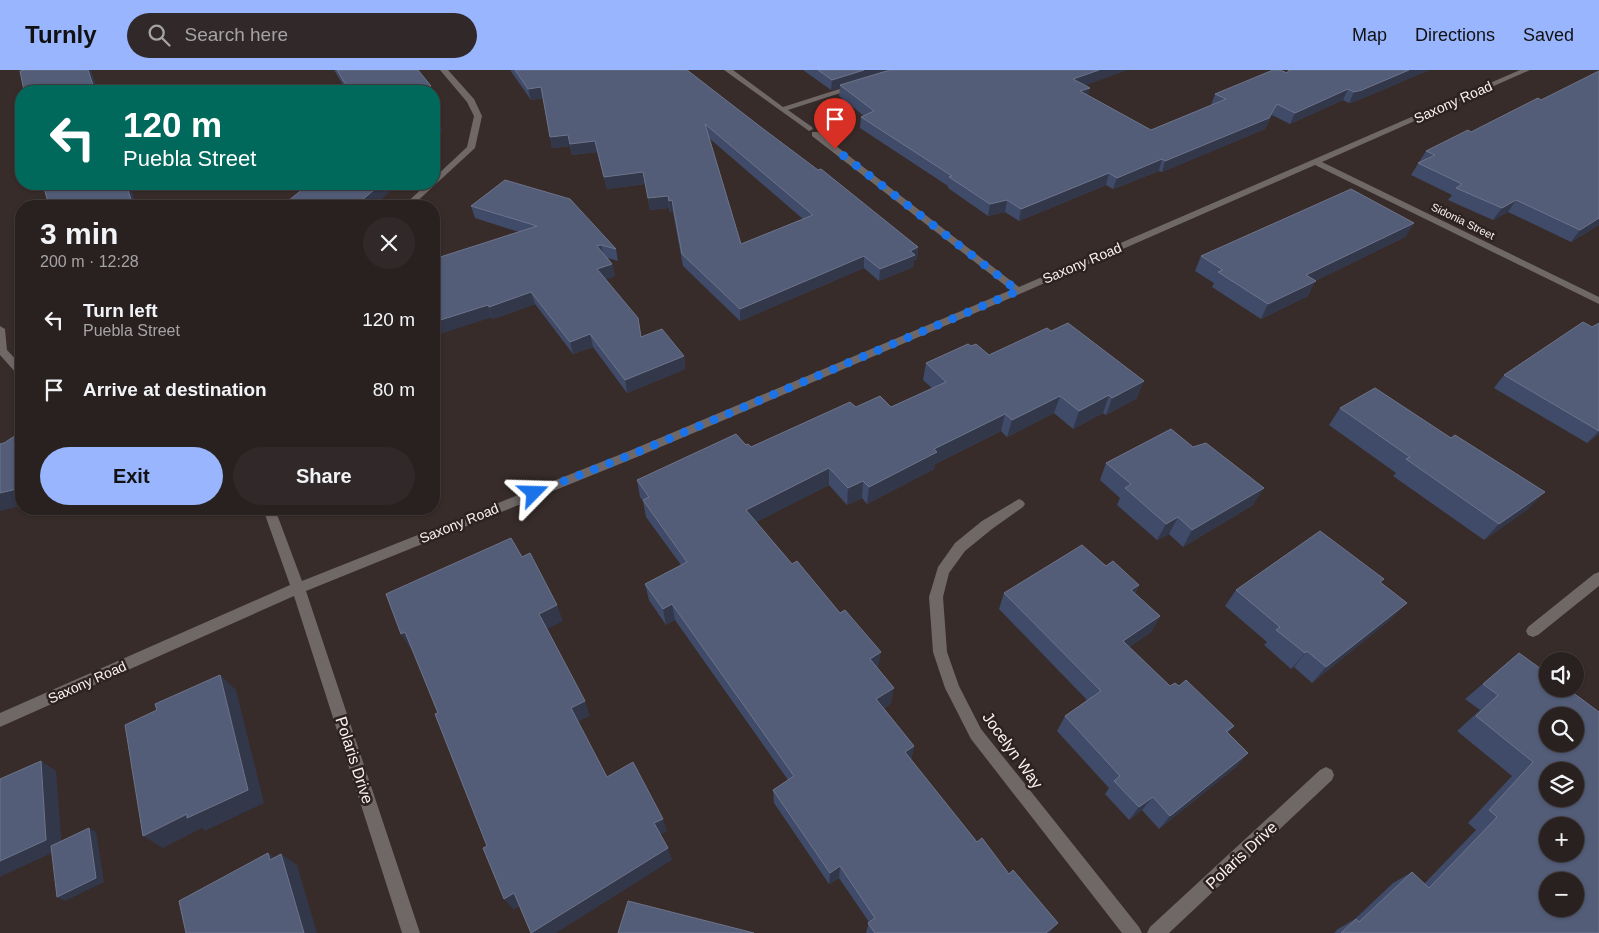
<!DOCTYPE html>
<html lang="en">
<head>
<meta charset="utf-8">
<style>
  body { margin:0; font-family:Helvetica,sans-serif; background:#312929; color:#f1f3f6; height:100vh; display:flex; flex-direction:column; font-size:19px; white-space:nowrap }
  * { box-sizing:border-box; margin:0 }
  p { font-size:16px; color:#a5a3a5 }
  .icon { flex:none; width:28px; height:28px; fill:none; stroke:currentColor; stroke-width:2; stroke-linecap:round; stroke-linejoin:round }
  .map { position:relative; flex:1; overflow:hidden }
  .panel { position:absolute; left:15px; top:130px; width:425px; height:315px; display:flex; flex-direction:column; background:#292120; border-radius:20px; box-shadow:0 1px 4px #0004,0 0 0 1px #453e3e }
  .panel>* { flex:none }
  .top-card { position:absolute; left:15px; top:15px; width:425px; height:105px; border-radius:20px; box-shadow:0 1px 4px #0004,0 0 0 1px #453e3e; background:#00695c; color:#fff; overflow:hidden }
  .tools { position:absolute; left:1539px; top:582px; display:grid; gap:10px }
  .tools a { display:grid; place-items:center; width:45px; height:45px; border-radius:50%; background:#292120; box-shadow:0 1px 4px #0004,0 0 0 1px #453e3e; font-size:25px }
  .pin { position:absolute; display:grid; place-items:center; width:42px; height:42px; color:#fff; margin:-51px -21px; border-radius:50% 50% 50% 0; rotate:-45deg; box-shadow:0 0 5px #0007 }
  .pin .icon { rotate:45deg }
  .me { position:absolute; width:55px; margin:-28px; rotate:68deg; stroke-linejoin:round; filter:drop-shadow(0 0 4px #0008) }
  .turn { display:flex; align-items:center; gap:18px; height:105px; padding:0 25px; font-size:22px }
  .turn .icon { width:65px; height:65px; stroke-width:2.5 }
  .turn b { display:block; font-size:35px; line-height:42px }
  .round { display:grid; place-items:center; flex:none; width:52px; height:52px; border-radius:26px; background:#312929 }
  .summary { display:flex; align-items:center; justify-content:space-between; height:85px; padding:0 25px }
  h1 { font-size:30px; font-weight:600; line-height:38px }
  .button { display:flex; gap:10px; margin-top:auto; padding:10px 25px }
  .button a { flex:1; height:58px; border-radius:30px; background:#99b5fd; color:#111; font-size:20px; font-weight:600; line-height:58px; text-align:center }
  .button a+a { background:#312929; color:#f1f3f6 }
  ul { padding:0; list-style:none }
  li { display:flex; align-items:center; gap:15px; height:70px; padding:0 25px }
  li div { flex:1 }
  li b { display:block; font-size:19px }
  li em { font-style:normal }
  header { display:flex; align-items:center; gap:30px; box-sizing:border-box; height:70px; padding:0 25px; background:#99b5fd; color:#111 }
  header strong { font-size:24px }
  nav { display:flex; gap:28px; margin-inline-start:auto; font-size:18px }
  .search { width:350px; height:45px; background:#312929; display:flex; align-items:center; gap:12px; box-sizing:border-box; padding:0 18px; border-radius:28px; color:#a5a3a5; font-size:19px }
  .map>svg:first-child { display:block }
</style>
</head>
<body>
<header>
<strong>Turnly</strong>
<div class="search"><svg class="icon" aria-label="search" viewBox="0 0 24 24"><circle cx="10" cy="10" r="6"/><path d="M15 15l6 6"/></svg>Search here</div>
<nav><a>Map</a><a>Directions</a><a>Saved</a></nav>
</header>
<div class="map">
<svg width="1599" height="863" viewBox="0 0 1599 863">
  <rect width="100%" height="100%" fill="#372c2a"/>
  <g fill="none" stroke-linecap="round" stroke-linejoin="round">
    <!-- minor -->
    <g fill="#6f6867" fill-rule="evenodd">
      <path d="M440 0H448L474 29 482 46 475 78 412 136H403L427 114H434V108L467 77 474 46 467 32Z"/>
      <path d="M724 0H733L783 37 852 15 859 17 788 40 812 57 813 59 809 61Z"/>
      <path d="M1520 0H1530L1322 92 1599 227V234L1315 95 1022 223 637 387 306 521 420 863H402L294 526 0 657V643L290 515 263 439H275L302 511 629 381 1011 220 812 66V62H818L1019 217Z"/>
      <path d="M0 256 5 259 7 280 21 295V305L17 304 0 285Z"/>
      <path d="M1019 429 1023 431 1025 434 1023 437 992 459 965 481 949 503 943 527 947 582 959 616 981 659 1139 857 1142 863H1122L971 669 945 618 933 582 929 527 938 497 955 473 982 451Z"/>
      <path d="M1599 502V516L1538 565 1533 567 1528 565 1526 561 1528 557 1594 504Z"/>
      <path d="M1326 697 1332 700 1334 705 1332 710 1169 863H1147L1150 857 1320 700Z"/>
    </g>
  </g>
  <!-- wall -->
  <g fill="#3f4b69" fill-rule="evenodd">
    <path d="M334 0H418L433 21H347Z"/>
    <path d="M510 0H687L762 58 918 177 917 189 914 190 913 197 879 211 864 198 740 251 683 196 673 142H670L669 138 650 140 645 114 607 119 597 82 572 85 570 76 552 78 543 28 531 30ZM709 68 803 149 741 174Z"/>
    <path d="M803 0H1127L1085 15 1088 25 1151 60 1211 35 1215 24 1287 3 1429 0 1356 31 1349 33 1343 30 1290 54 1272 45 1265 59 1162 102 1159 101 1113 119 1106 115 1019 151 1005 142 988 146 948 118V116L860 58 861 47 864 46 839 26 840 18 831 20Z"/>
    <path d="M1541 30 1599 155 1571 172 1508 142 1493 150 1448 130 1452 125 1411 105 1426 81 1471 62Z"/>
    <path d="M471 136 616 179 618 191 608 188 612 194 615 206 606 209 642 267 684 286 685 299 627 323 593 277 573 284 535 234 493 249 492 247 457 258 434 193V189L519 162 475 148Z"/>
    <path d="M1414 153 1405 167 1315 211 1308 226 1261 249 1212 217 1214 213 1195 201 1201 186Z"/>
    <path d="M1599 253V364L1587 373 1494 318 1504 305Z"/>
    <path d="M971 276 989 285 1137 328 1106 345 1103 343 1073 359 1054 343 1007 367 1001 361 935 394 934 399 867 434 862 428 847 435 829 415 756 452 878 598 891 633 884 638 914 676 911 690 1050 863H866L869 852 839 808 829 814 774 733 773 720 788 710 675 550 666 555 649 530 645 514 681 495 646 447 643 431 640 427 637 410 746 375 751 377 856 337H891L932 318 923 310 926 293Z"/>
    <path d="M1340 338 1451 368 1529 438 1484 470 1393 406 1396 403 1329 355Z"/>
    <path d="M1106 393 1253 435 1183 477 1169 464 1157 470 1117 435 1120 428 1100 410Z"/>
    <path d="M1106 496 1139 515 1135 523 1160 546 1151 562 1129 577 1170 616H1179L1234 656 1228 663 1248 683 1236 697 1159 759 1142 740 1129 750 1105 724 1109 718 1057 661 1065 646 1087 630 999 539 1004 523Z"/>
    <path d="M1381 513 1391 549 1312 613 1294 597 1291 599 1264 575 1267 572 1225 536 1236 520Z"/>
    <path d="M1519 583 1599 863H1334L1338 859 1355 849 1393 813 1412 802 1424 814 1476 760 1468 753 1512 706 1457 661 1480 640 1465 629Z"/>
  </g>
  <!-- shaded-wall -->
  <g fill="#33374a">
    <path d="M88 0H91L98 21H95Z"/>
    <path d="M864 0H899L840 15V18L831 20 832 10Z"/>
    <path d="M1099 0H1127L1071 20 1073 9Z"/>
    <path d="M1409 0H1429L1356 31 1349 33 1354 22Z"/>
    <path d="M431 16 433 21H416V20Z"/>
    <path d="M541 17 544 28 531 30 528 19Z"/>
    <path d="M1090 18 1087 29 1080 21Z"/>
    <path d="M1348 19 1343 30 1290 54 1295 43Z"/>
    <path d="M1277 34 1265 59 1162 102 1165 91Z"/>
    <path d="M439 50 443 61 434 69V54Z"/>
    <path d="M568 65 570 76 552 78 550 67Z"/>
    <path d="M595 71 597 82 572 85 570 74Z"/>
    <path d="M1162 89 1159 101 1113 119 1117 108Z"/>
    <path d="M643 102 645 114 607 119 604 107Z"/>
    <path d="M1109 103 1106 115 1019 151 1021 139Z"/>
    <path d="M126 114H129L137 136H133Z"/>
    <path d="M381 114H398L374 136H355Z"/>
    <path d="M668 126 669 138 650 140 648 128Z"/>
    <path d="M672 130 673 142H670L669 131Z"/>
    <path d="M1007 130 1005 142 988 146 990 134Z"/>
    <path d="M1516 130 1508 142 1493 150 1502 138Z"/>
    <path d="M1599 148V155L1571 172 1580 160Z"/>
    <path d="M1414 153 1405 167 1315 211 1308 226 1261 249 1268 234 1306 205Z"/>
    <path d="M601 175 604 187 597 176Z"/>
    <path d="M918 177 917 189 914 190 913 197 879 211 880 199 910 181Z"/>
    <path d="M864 186V198L740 251V239Z"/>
    <path d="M612 194 615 206 600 212 597 199Z"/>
    <path d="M531 222 535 234 493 249 489 237Z"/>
    <path d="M488 235 492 247 434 266V252Z"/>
    <path d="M590 264 593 277 573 284 570 272Z"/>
    <path d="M684 286 685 299 627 323 625 310Z"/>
    <path d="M1144 311 1137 328 1106 345 1112 328Z"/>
    <path d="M1109 325 1103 343 1073 359 1079 341Z"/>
    <path d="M1060 326 1054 343 1007 367 1012 350Z"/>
    <path d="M1005 344 1001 361 935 394 934 399 867 434 869 417 934 379Z"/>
    <path d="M1599 361V364L1587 373Z"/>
    <path d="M829 398V415L747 457 746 440Z"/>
    <path d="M863 411 862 428 847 435 848 418Z"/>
    <path d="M21 418V436L0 441V423Z"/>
    <path d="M1264 418 1253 435 1183 477 1192 460Z"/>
    <path d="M1545 422 1529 438 1484 470 1499 454Z"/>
    <path d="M1178 447 1169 464 1157 470 1166 454Z"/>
    <path d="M1139 515 1130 531 1131 520Z"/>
    <path d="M1407 533 1391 549 1312 613 1326 597Z"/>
    <path d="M672 534 675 550 666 555 663 539Z"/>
    <path d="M557 535 563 551 545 560 539 544Z"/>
    <path d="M1160 546 1151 562 1115 587 1123 571Z"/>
    <path d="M405 562 415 578 411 579 401 564Z"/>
    <path d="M1307 581 1294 597 1291 599 1305 583Z"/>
    <path d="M881 582 878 598 868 604 870 589Z"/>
    <path d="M220 605 236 620 264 733 205 761 202 758 163 778 143 766Z"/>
    <path d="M894 618 891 633 874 644 876 629Z"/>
    <path d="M585 631 590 646 577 652 571 638Z"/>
    <path d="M914 676 911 690 905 682Z"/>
    <path d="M1248 683 1236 697 1159 759 1170 746Z"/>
    <path d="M41 691 56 701 62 778 0 807V791Z"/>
    <path d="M1153 727 1142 740 1129 750 1139 737Z"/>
    <path d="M663 749 667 761 659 766 654 753Z"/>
    <path d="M89 758 96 762 104 812 65 831 57 827Z"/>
    <path d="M668 778 672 790 556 863H531Z"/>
    <path d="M268 783 284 795 270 790Z"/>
    <path d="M281 784 297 795 317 863H304Z"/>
    <path d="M840 796 839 808 829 814 830 803Z"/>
    <path d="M514 823 523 834 514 840 504 829Z"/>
    <path d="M1058 853 1050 863H1046Z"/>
  </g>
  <!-- building -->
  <g fill="#535d78" stroke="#6d748b" fill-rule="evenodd">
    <path d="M25 0H88L95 21H24L20 1Z"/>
    <path d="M337 0H418L431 16 416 20 417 21H350Z"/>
    <path d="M515 0H687L762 58 818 100 821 99 918 177 910 181 915 185 880 199 864 186 740 239 682 184 672 130 669 131 668 126 648 128 643 102 604 107 595 71 570 74 568 65 550 67 541 17 528 19ZM705 54 813 145 741 174Z"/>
    <path d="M818 0H864L832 10Z"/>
    <path d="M890 0H1099L1073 9 1090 18 1080 21 1151 60 1226 29 1215 24 1273 0H1280L1287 3 1289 0H1409L1362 20 1354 22 1348 19 1295 43 1277 34 1269 48 1165 91 1162 89 1117 108 1109 103 1021 139 1007 130 990 134 949 107 952 106 861 47 874 41 840 15Z"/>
    <path d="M1599 1V148L1580 160 1516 130 1502 138 1456 118 1462 114 1418 93 1435 85 1426 81 1468 60 1471 62 1538 28 1541 30Z"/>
    <path d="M434 43 439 50 434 54Z"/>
    <path d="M505 110 570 129 616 179 601 175 597 176 612 194 597 199 638 248 641 267 662 259 684 286 625 310 590 264 570 272 531 222 489 237 488 235 434 252V201L438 199 434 192V189L537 156 471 136Z"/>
    <path d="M43 114H126L133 136H49Z"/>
    <path d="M309 114H381L355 136H282Z"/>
    <path d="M1351 119 1414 153 1306 205 1316 211 1268 234 1218 202 1223 200 1201 186Z"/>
    <path d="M1583 252 1592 257 1599 253V361L1504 305Z"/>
    <path d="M1068 253 1144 311 1112 328 1109 325 1079 341 1060 326 1012 350 1005 344 934 379 937 382 869 417 863 411 848 418 829 398 746 440 792 494 797 491 840 543 845 540 881 582 870 589 894 618 876 629 914 676 905 682 977 772 982 768 1009 804 1013 800 1058 853 1046 863H875L868 853 875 848 840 796 830 803 773 720 794 706 672 534 663 539 645 514 687 492 643 430 649 427 637 410 736 364 746 375 748 374 751 377 850 332 856 337 880 326 891 337 946 312 926 293 968 274 971 276 976 274 989 285 1047 258 1051 261Z"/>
    <path d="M1375 318 1451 368 1455 365 1545 422 1499 454 1406 389 1410 387 1340 338Z"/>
    <path d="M1171 359 1193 377 1206 373 1264 418 1192 460 1178 447 1166 454 1125 418 1131 414 1106 393Z"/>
    <path d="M21 360V418L0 423V374L4 373 21 362Z"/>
    <path d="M1320 461 1384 509 1380 512 1407 533 1326 597 1307 581 1305 583 1276 560 1280 557 1236 520Z"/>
    <path d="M511 468 522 487 530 483 557 535 539 544 585 631 571 638 607 707 633 692 663 749 654 753 668 778 531 863 514 823 504 829 483 778 487 776 435 644 438 643 405 562 401 564 386 524Z"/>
    <path d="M1082 475 1106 496 1113 491 1139 515 1131 520 1160 546 1123 571 1170 616 1175 613 1179 616 1186 610 1234 656 1226 661 1248 683 1170 746 1153 727 1139 737 1114 711 1120 706 1065 646 1101 621 1004 523Z"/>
    <path d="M1519 583 1548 604V619H1568L1599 642V863H1341L1356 849 1359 852 1412 802 1429 818 1497 747 1489 740 1533 692 1476 646 1498 625 1483 614ZM1548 646H1575V674H1548ZM1548 701H1575V729H1548ZM1548 756H1575V784H1548ZM1548 811H1575V839H1548Z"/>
    <path d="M220 605 248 720 187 748V744L143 766 125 655 157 640 155 634Z"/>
    <path d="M41 691 46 770 0 791V709Z"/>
    <path d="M89 758 96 808 57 827 51 776Z"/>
    <path d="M268 783 270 790 281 784 304 863H186L179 831Z"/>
    <path d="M628 831 754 863H618Z"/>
  </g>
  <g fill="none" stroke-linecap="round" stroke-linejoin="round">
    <!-- route -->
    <path stroke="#1a73e8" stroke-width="9" stroke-dasharray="0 16.2" d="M534 423 633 384 1018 221 835 79"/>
  </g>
  <g text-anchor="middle" stroke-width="5" stroke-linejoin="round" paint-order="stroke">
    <!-- far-street labels -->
    <g font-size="11" fill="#faf2f1" stroke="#2d2220">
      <text transform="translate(1463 151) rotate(26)" y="4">Sidonia Street</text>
    </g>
    <!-- street labels -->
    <g font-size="14" fill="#faf2f1" stroke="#2d2220">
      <text transform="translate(1453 32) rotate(-24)" y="5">Saxony Road</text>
      <text transform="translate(1082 193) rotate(-23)" y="5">Saxony Road</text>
      <text transform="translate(459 453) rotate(-22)" y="5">Saxony Road</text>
      <text transform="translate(87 612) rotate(-24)" y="5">Saxony Road</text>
    </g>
    <!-- near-street labels -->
    <g font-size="16" fill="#faf2f1" stroke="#2d2220">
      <text transform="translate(1013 680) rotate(54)" y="6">Jocelyn Way</text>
      <text transform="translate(355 690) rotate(72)" y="6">Polaris Drive</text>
      <text transform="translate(1241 785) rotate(-43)" y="6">Polaris Drive</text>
    </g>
  </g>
</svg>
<div class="tools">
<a><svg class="icon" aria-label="sound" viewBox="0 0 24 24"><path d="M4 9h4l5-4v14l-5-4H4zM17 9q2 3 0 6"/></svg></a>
<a><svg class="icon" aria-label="search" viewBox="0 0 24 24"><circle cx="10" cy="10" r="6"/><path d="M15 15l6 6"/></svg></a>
<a><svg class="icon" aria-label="layers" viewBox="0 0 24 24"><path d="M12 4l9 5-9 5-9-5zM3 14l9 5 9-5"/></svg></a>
<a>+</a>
<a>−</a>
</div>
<div class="pin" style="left:835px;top:79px;background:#d93025"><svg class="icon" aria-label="arrive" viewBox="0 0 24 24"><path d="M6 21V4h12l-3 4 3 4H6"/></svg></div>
<svg class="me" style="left:534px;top:423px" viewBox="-20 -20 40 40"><path d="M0-17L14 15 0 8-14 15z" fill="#1a73e8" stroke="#fff" stroke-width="4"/></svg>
<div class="top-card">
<div class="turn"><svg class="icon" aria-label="left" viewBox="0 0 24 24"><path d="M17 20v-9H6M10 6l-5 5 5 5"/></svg><div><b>120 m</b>Puebla Street</div></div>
</div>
<section class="panel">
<div class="summary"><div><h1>3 min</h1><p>200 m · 12:28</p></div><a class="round"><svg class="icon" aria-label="close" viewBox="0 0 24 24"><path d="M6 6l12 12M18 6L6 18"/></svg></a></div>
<ul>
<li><svg class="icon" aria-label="left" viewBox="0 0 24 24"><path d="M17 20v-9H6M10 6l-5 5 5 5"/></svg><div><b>Turn left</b><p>Puebla Street</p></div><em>120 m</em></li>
<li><svg class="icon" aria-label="arrive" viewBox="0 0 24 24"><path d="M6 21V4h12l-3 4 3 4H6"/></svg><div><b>Arrive at destination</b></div><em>80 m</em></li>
</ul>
<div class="button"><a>Exit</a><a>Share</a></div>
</section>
</div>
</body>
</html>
